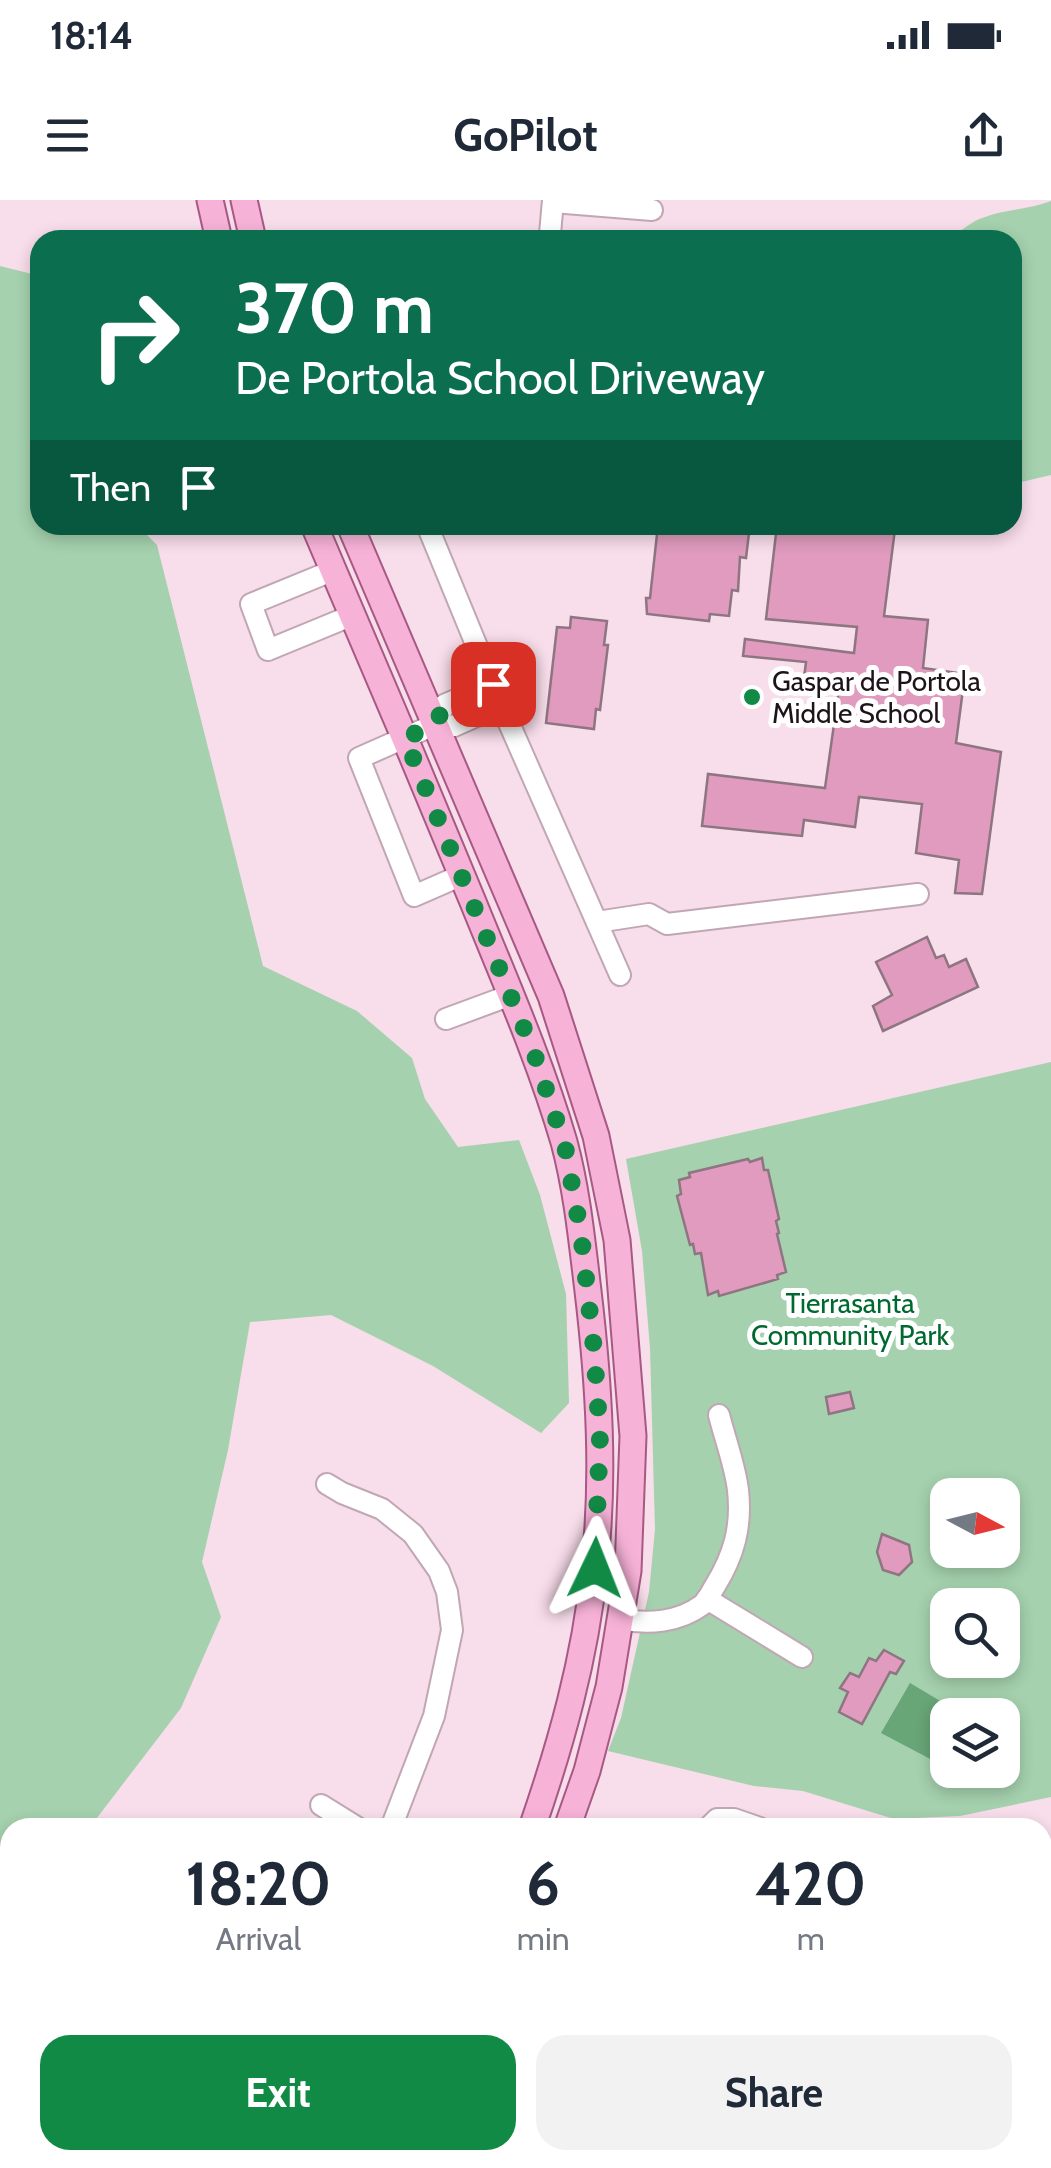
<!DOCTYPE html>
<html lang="en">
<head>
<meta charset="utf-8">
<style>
  body { margin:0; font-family:Cabin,sans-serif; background:#f2f2f3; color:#1f2937; height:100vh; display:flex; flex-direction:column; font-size:38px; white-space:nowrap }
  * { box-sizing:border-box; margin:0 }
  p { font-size:32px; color:#747a83 }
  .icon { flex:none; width:55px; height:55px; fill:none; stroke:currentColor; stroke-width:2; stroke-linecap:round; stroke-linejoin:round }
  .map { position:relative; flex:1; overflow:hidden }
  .panel { position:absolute; left:0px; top:1618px; width:1052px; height:352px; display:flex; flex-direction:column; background:#fff; border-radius:30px 30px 0 0; box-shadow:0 5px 15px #0003 }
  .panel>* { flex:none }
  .banner { position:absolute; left:30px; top:30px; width:992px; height:305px; border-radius:30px; box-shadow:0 5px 15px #0003; background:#0b6e4f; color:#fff; overflow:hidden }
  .needle { width:65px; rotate:97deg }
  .controls { position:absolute; left:930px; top:1278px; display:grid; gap:20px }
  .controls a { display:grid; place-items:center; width:90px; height:90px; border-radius:20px; background:#fff; box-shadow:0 5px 15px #0003; font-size:50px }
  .pin { position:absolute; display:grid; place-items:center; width:85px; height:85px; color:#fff; margin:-42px; border-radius:20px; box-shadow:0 5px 15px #0006 }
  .me { position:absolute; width:110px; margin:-55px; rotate:2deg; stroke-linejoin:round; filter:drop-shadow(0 0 8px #0008) }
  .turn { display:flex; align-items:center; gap:35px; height:210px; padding:0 40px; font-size:45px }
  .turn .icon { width:130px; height:130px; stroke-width:2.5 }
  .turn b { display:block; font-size:70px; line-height:85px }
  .then { display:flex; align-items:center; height:95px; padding:0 40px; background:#0003; gap:20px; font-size:38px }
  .eta { display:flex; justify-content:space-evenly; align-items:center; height:170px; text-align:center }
  .eta b { font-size:60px; font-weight:700; line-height:70px }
  .primary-button { display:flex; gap:20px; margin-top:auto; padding:20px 40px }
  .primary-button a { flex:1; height:115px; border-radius:30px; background:#118a45; color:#fff; font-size:40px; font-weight:700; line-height:115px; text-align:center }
  .primary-button a+a { background:#f2f2f3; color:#1f2937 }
  .status { display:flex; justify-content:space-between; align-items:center; height:70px; padding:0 50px; background:#fff; direction:ltr }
  .status svg { height:28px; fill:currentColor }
  header { display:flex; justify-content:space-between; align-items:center; height:130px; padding:0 40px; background:#fff; font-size:45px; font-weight:700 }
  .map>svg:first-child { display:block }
</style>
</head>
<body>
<div class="status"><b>18:14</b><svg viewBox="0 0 49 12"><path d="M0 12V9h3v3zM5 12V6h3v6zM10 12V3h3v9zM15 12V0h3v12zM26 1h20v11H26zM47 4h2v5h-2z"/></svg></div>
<header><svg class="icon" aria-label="menu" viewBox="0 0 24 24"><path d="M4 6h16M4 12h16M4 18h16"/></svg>GoPilot<svg class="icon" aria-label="share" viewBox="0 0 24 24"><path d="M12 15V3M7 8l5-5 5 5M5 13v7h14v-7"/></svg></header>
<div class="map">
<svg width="1051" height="1968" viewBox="0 0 1051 1968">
  <rect width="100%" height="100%" fill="#f8ddea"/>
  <!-- green -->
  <g fill="#a5d1ae" fill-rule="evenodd">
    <path d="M1051 1V275L1013 284 1012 40H949C961 31 971 21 985 17 1006 9 1028 10 1051 1Z"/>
    <path d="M0 66 40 76V325H137L157 345 263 766 357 811 412 858 425 899 458 947 519 940 540 995 566 1094 569 1203 541 1233 433 1166 331 1115 250 1122 228 1250 202 1362 221 1417 181 1508 90 1627 10 1628V1854L6 1873 0 1881Z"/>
    <path d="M1051 862V1597L960 1616 894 1619 803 1591 754 1586 608 1551 621 1518 649 1392 655 1329 650 1148 642 1051 626 959ZM948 1295H1002V1350H948ZM948 1405H1002V1460H948ZM948 1515H1002V1570H948Z"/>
    <path d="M1051 1821V1968H948L953 1960H1042L1043 1835Z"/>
  </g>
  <!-- water -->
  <path fill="#68a577" d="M910 1483 962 1514 948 1515 947 1540 936 1562 881 1533Z"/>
  <!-- building -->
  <g fill="#e09bbe" stroke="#8d7581" stroke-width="2.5">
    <path d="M658 325H750L746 358 740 357 738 391 732 390 729 416 710 414 709 421 647 414 646 398H650Z"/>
    <path d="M777 325H864L895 329 884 416 928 420 923 468 965 474 956 543 1001 552 982 694 955 693 959 660 916 653 922 604 859 597 855 627 804 620 802 636 702 626 708 574 825 588 839 489 803 486 806 462 743 456 745 439 854 453 857 427 766 419Z"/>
    <path d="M571 417 607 421 604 445H608L600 510 596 509 594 529 546 523 557 427 570 428Z"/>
    <path d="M927 737 936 758 944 755 949 767 966 759 978 787 883 831 873 806 892 795 876 762Z"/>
    <path d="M762 958 764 970H768L779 1019 776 1021 779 1033 777 1034 786 1072 777 1075 778 1079 719 1096 718 1091 708 1095 701 1053 695 1054 693 1044 690 1045 677 996 681 994 679 980 690 977 689 973 748 959 750 962Z"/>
    <path d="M850 1192 854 1208 829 1214 826 1197Z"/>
    <path d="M882 1334 909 1345 912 1362 899 1375 883 1370 877 1352Z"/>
    <path d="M884 1450 904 1461 896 1474 890 1472 862 1524 839 1512 848 1492 840 1488 850 1473 859 1477 869 1458 876 1461Z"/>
  </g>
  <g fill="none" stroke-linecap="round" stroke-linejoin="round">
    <defs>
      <g id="minor">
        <path d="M553 2 652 10"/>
        <path d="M547 40 550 34 553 0"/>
        <path d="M427 325 501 505 620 775"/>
        <path d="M334 370 251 404 268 450 353 415"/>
        <path d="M436 524 444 505 493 484"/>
        <path d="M462 675 414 696 359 558 436 524 454 526 501 505"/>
        <path d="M597 722 649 714 667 724 918 694"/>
        <path d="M446 819 511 795"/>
        <path d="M327 1284 342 1293 382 1309 413 1334 439 1371 447 1392 452 1430 434 1516 391 1628"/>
        <path d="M707 1399 802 1457"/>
        <path d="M621 1419C648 1425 679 1422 702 1405 708 1400 711 1392 715 1386 734 1355 742 1327 738 1290 735 1265 725 1239 719 1215"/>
        <path d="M321 1605 358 1628"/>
        <path d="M708 1628 717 1619H734L760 1628"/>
        <path d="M539 1960 549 1968"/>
        <path d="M613 1960 623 1968"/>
        <path d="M130 1968 138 1960"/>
        <path d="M407 1968 408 1960"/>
        <path d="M765 1968 770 1960"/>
      </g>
      <g id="major">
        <path d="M210 0 219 40"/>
        <path d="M244 0 253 40"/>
        <path d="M314 325C368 450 421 576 473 702 505 781 540 860 564 942 577 990 582 1042 588 1091 599 1184 605 1278 594 1371 585 1459 561 1544 532 1628"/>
        <path d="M350 325 551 796 596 936 617 1040 633 1236 628 1371 609 1487 587 1571 567 1628"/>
        <path d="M314 1968 321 1960"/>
        <path d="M356 1968 364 1960"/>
      </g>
    </defs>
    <!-- minor casing -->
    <use href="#minor" stroke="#c1a7b3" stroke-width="24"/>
    <!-- major casing -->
    <use href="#major" stroke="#a75984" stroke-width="29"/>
    <!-- minor -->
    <use href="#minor" stroke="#fff" stroke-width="20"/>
    <!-- major -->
    <use href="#major" stroke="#f7b2d7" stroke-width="25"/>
  </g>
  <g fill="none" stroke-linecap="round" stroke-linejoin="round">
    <!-- route -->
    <path stroke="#118a45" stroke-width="18" stroke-dasharray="0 32.4" d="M493 484 444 505 436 524 405 538 534 853 565 946 581 1034 594 1149 600 1236 595 1368"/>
  </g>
  <!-- markers -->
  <circle fill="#118a45" stroke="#fff" stroke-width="4" cx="752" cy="497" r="10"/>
  <g text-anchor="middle" stroke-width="10" stroke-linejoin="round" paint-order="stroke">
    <!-- poi labels -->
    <g font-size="28" fill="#1d1419" stroke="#fff" text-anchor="start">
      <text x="772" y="491">Gaspar de Portola<tspan x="772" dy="32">Middle School</tspan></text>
    </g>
    <!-- park labels -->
    <g font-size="28" fill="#006930" stroke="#fff">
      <text x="850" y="1113">Tierrasanta<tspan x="850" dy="32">Community Park</tspan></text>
    </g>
  </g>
</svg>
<div class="controls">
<a><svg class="needle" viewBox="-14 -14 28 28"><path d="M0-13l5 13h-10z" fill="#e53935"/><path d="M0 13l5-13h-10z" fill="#747a83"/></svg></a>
<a><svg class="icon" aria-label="search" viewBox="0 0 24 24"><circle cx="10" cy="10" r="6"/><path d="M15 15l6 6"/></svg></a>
<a><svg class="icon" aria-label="layers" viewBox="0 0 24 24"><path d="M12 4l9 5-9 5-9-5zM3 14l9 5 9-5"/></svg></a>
</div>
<div class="pin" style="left:493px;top:484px;background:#d93025"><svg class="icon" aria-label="arrive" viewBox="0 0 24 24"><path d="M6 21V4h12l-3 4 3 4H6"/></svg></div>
<svg class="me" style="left:595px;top:1368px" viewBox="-20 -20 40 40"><path d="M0-17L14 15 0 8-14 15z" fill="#118a45" stroke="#fff" stroke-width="4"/></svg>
<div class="banner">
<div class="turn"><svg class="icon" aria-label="right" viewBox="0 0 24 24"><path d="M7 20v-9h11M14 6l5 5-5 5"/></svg><div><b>370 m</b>De Portola School Driveway</div></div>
<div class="then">Then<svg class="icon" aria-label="arrive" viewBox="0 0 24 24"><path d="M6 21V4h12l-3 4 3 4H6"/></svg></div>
</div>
<section class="panel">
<div class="eta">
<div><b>18:20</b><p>Arrival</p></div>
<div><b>6</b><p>min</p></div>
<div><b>420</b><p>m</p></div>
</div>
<div class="primary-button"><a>Exit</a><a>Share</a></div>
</section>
</div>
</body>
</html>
